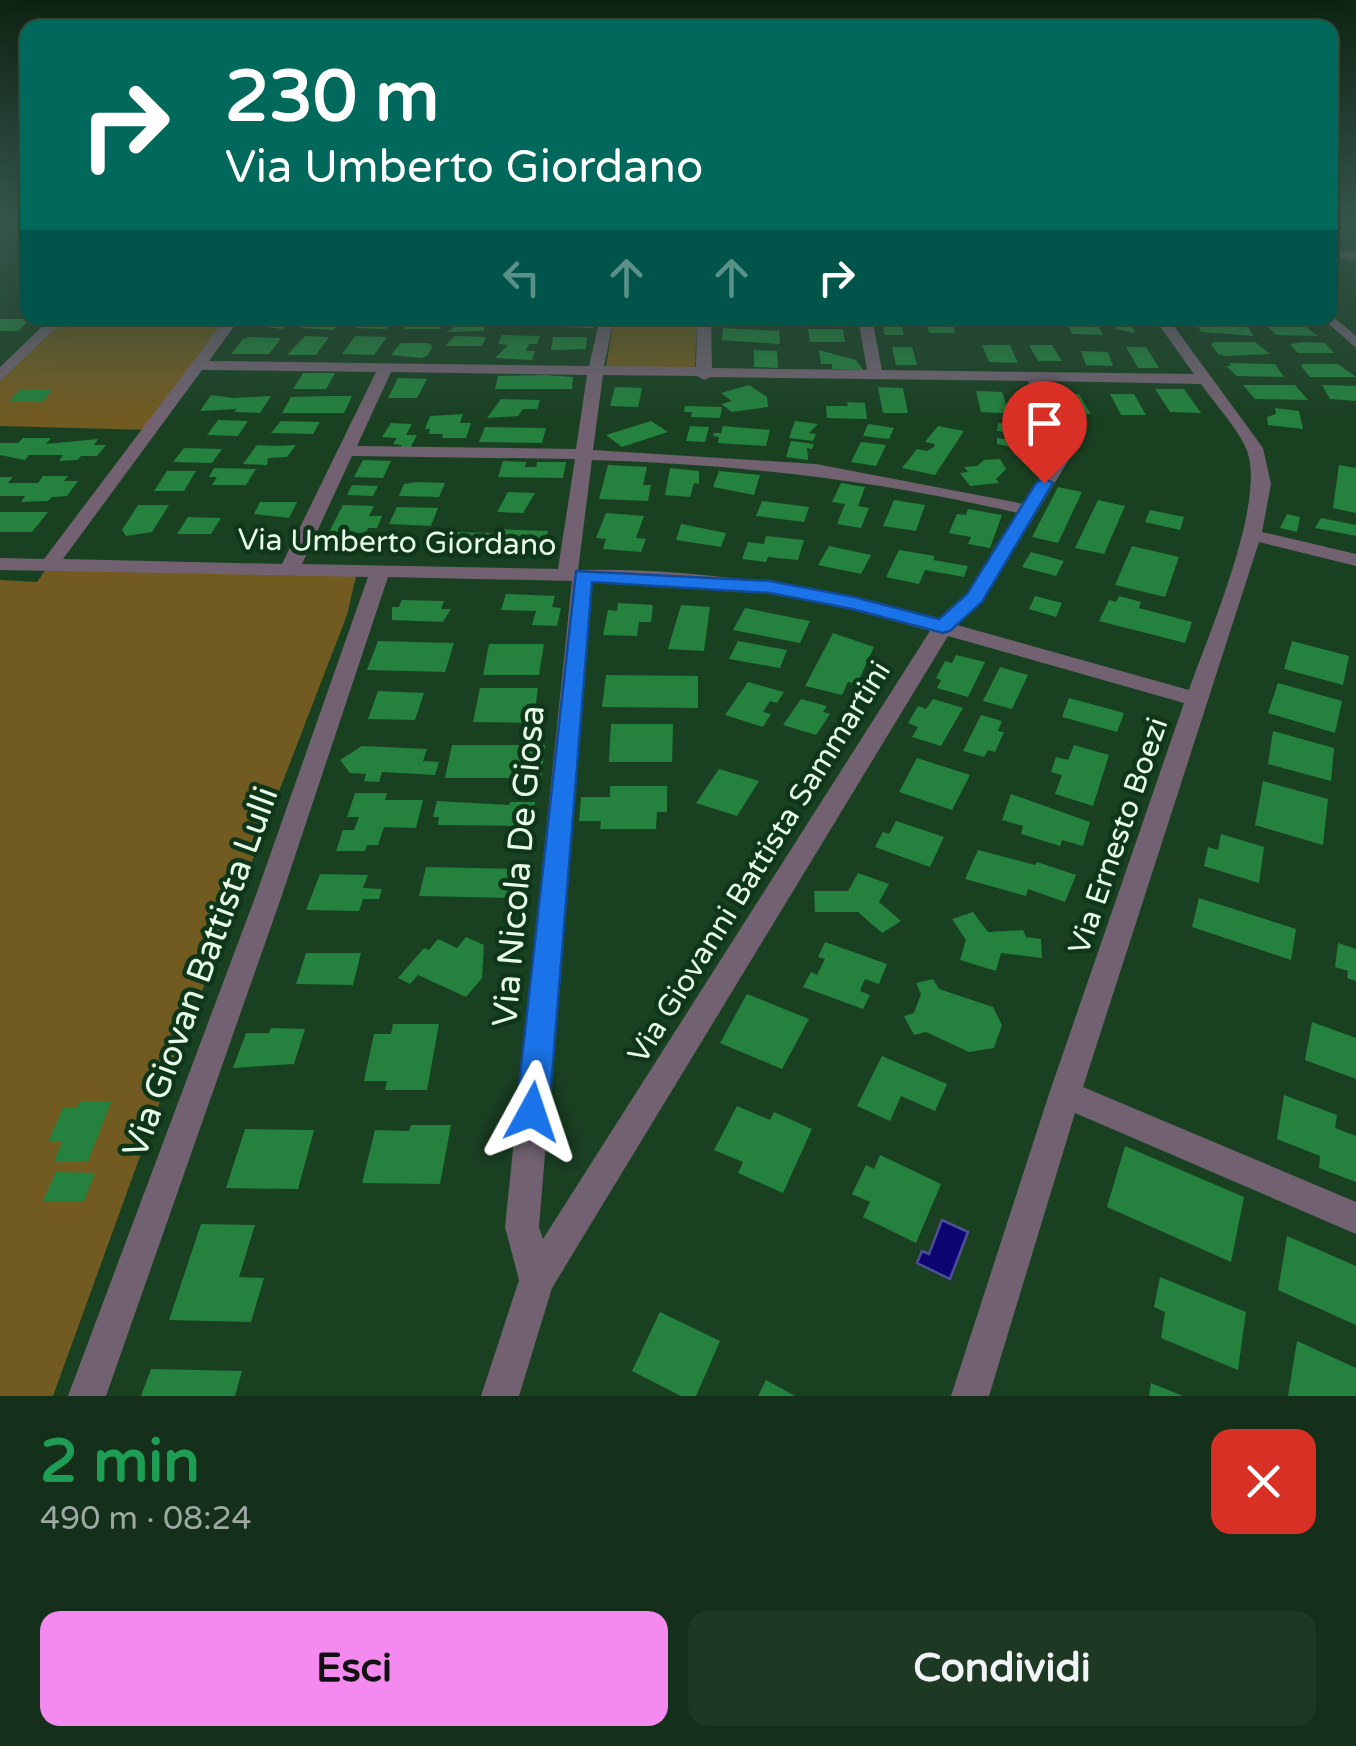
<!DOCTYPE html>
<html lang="it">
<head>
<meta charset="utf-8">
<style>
  body { margin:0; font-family:"Varela Round",sans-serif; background:#1d3823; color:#f1f3f6; height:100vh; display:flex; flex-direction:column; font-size:38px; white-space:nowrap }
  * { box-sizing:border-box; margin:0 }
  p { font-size:32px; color:#9da9a2 }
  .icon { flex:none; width:55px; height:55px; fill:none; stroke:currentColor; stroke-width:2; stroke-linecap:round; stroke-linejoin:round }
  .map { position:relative; height:1396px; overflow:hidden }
  .drawer { display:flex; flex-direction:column; background:#14301a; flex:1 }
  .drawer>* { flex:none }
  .top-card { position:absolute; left:20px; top:20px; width:1318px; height:305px; border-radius:20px; box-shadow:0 10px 40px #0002,0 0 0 2px #334b39; background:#00695c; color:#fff; overflow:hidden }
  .pin { position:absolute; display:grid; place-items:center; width:85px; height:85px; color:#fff; margin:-102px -42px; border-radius:50% 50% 50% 0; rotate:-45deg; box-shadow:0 0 10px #0007 }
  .pin .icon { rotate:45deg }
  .me { position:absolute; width:110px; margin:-55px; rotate:5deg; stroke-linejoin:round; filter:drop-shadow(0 0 8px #0008) }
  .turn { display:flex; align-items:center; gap:35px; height:210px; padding:0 40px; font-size:45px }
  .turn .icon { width:130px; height:130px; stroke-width:2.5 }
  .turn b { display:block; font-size:70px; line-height:85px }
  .lanes { display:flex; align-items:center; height:95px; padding:0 40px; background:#0003; justify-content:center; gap:50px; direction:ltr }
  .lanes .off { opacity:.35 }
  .round { display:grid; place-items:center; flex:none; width:105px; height:105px; border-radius:20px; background:#1d3823 }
  .headline { display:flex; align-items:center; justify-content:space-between; height:170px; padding:0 40px }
  h1 { font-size:60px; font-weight:800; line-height:75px; color:#1e9e55 }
  .button { display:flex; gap:20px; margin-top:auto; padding:20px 40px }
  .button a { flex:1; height:115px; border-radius:20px; background:#f489f0; color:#111; font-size:40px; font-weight:800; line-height:115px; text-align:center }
  .button a+a { background:#1d3823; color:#f1f3f6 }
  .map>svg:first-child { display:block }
</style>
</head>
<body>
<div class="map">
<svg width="1356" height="1396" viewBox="0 0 1356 1396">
  <rect width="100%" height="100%" fill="#1a4022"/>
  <!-- green -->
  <g fill="#715b21">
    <path d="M59 318H233L151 430 0 426V376Z"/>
    <path d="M614 318H697L695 368 606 367Z"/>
    <path d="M49 565 357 572 347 615 167 1082 53 1396H0V580L37 582Z"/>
  </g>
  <!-- water -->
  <path fill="#0d0472" stroke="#4e4e96" stroke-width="2.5" d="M942 1220 968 1232 950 1279 917 1263 922 1251 929 1254Z"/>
  <!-- building -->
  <g fill="#24813e">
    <path d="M264 318H290L283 329 258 326Z"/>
    <path d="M309 318H342L334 330 302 328Z"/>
    <path d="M359 318H393L386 329 355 328Z"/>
    <path d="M410 318H443L439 329H404Z"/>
    <path d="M476 318 489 319 483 331 446 332 457 326 449 325 452 320Z"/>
    <path d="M511 318H545L541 326 507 325Z"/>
    <path d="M564 318H588L595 320 593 328 561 327Z"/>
    <path d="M881 318 913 319 915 325H901L904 335H885Z"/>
    <path d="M1113 318H1128L1135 333 1115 329Z"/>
    <path d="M0 319H30L18 331H0Z"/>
    <path d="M926 321 953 324 955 333H929Z"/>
    <path d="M1066 321 1096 322 1103 335 1072 334Z"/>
    <path d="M1223 323H1245L1254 336 1201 332 1197 325Z"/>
    <path d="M1282 324H1302L1318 336 1276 335 1267 326Z"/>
    <path d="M723 328 779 331 780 344 722 340Z"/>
    <path d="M808 329H843L845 342H810Z"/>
    <path d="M502 335 540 336 537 344H529L526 351H535L532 360 495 358 508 345 498 344Z"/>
    <path d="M305 336 329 337 316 355H287Z"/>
    <path d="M355 336 387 337 374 355 342 354Z"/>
    <path d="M455 336 486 337 482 346H445Z"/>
    <path d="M250 337 281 338 269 354H231L243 339Z"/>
    <path d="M553 337H587L586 349 551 350Z"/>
    <path d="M1214 342H1255L1270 354 1226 356 1218 354 1211 344Z"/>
    <path d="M1304 342 1325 343 1334 353H1298L1290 344Z"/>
    <path d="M401 343H427L433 346 427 356 421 358 391 355Z"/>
    <path d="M982 345H1010L1018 363 989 362Z"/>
    <path d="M1029 345H1052L1062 361H1038Z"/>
    <path d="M892 347H912L917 365H896Z"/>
    <path d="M1126 347H1146L1159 368H1138Z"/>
    <path d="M754 350 777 351 778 368 754 367Z"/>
    <path d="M819 350 856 360 863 370 832 369V364H821Z"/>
    <path d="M1081 351 1108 352 1113 366 1086 365Z"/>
    <path d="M1229 363 1275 364 1284 377 1237 376 1226 366H1231Z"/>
    <path d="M1303 364H1338L1356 377H1310L1301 366Z"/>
    <path d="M303 373H335L326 389H293Z"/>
    <path d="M545 375 573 377 572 389H495L498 376Z"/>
    <path d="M398 378 427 379 417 398H388Z"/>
    <path d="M749 385 767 397 768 407 732 412 721 404 732 401 721 393Z"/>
    <path d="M1243 385H1295L1308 400 1255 399Z"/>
    <path d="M1322 385 1356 386V401L1330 399Z"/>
    <path d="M615 387 642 388 638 407 610 406Z"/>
    <path d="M878 387 903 388 908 413H883Z"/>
    <path d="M53 389 42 402H9L20 390Z"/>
    <path d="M1155 389H1184L1201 413 1170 412Z"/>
    <path d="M976 391 1002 392 1006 404 1017 405 1020 414 981 412Z"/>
    <path d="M1055 394H1079L1091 414H1066Z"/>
    <path d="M1110 394H1134L1146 415H1121Z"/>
    <path d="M211 395 233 398 271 396 260 413 234 412 237 409 200 411Z"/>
    <path d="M328 396H352L344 413H282L291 397Z"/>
    <path d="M501 399 540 400 537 409H523L518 416 487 418Z"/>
    <path d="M847 402 865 403 867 419 827 418 826 406H848Z"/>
    <path d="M685 406 722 407 720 418 691 417 692 412H684Z"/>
    <path d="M1275 408 1299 411 1303 429 1268 425 1267 417 1276 414Z"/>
    <path d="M463 414 460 423H471L466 438H442L443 434H429L430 429H425L430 416Z"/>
    <path d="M218 420 248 421 238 436 207 435Z"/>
    <path d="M281 421 320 422 313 434 271 433Z"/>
    <path d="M651 421 668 432 622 447 606 435Z"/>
    <path d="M795 421 818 424 809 433 816 434 813 441 789 438Z"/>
    <path d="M391 423 412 424 406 435H417L409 450H399L402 445 393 444 397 438 382 437Z"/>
    <path d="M998 423 1034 426 1033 451 997 444V438L1012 440 1013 433 997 431Z"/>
    <path d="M868 424 894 428 889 439 863 436Z"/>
    <path d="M690 426 709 427 705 442 686 441Z"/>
    <path d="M723 426 770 430 766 446 718 443 719 437 713 436 714 433H721Z"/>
    <path d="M938 426 964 431 935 475 902 468 917 449 927 451 934 447 935 444 925 442Z"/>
    <path d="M485 427 546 428 542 443 479 442Z"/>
    <path d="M23 438H51L46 444 98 439 94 445H106L97 456H81L78 460 59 461 63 455H29L25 460 0 455V443H18Z"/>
    <path d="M791 441 814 444 812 449 807 448 808 460 786 457Z"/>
    <path d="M861 442 886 445 876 466 851 462Z"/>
    <path d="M257 445 276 446 296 445 287 457 268 458 267 465 243 464Z"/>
    <path d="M184 448 222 449 212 463 173 462Z"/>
    <path d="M1000 459 1006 469 996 479 999 483 970 486 960 473 968 472 964 467 977 466 984 460Z"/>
    <path d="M363 460 391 461 383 478 354 477Z"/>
    <path d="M503 461 526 462 525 467H536L537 462H566L563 478 498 477Z"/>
    <path d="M608 465 647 467 643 485H651L648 501 599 499Z"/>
    <path d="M1339 465 1356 468V513L1333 508Z"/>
    <path d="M214 468 256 469 246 485H212L217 477H209Z"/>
    <path d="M670 468 699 471V484L694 483 690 497 665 495Z"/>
    <path d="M167 471H196L184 491H154Z"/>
    <path d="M719 471 760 475 754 495 713 487Z"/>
    <path d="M43 476H68L64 481H78L67 496 52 497 48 501 21 502 25 496H0V477H13L8 483H38Z"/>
    <path d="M417 482 445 483 439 497 399 496 404 484Z"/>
    <path d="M841 483 865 487 858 506 869 508 861 528 837 524 845 504 832 502Z"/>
    <path d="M352 485 378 486 373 496 347 495Z"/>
    <path d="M1058 487 1082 492 1058 543 1032 537Z"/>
    <path d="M508 492 535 493 523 513 497 512Z"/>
    <path d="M894 500 925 505 916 531 883 526Z"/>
    <path d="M1098 500 1125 506 1104 554 1075 548Z"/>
    <path d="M762 501 809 507 804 522 756 516Z"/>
    <path d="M260 502H297L289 518 254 514Z"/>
    <path d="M138 505H169L152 532 126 536 122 530Z"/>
    <path d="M343 505 374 506 369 516H382L377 528H368L366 533 329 532Z"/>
    <path d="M397 507 438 508 431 526 389 524Z"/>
    <path d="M968 509 1002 515 990 548 968 544 971 537 949 533 957 514 966 515Z"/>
    <path d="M1150 510 1184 517 1180 530 1145 522Z"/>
    <path d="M0 512H48L32 532H0Z"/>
    <path d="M606 513 644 516 636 538 646 539 641 552 603 549 606 539 596 538Z"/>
    <path d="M1287 514 1300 517 1297 532 1280 528Z"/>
    <path d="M188 517 221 518 211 534H177Z"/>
    <path d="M1321 518 1356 525V536L1315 528Z"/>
    <path d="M681 524 726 533 721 547 676 540Z"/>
    <path d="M497 529 548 531 544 544 516 543 514 548 447 545 453 532 495 533Z"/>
    <path d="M766 536 804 540 798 560 768 557 766 562 742 559 748 542 764 544Z"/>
    <path d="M829 546 871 555 861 574 818 565Z"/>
    <path d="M1132 546 1179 557 1165 597 1115 585Z"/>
    <path d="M899 550 935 556 933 560 968 566 964 577 925 570 919 584 886 577Z"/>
    <path d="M1031 552 1064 561 1056 576 1022 567Z"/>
    <path d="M506 594 555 596 552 607 561 608 557 626 532 625 536 611 501 610Z"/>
    <path d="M1035 596 1062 603 1056 617 1029 609Z"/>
    <path d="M1119 596 1141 602 1139 608 1192 622 1185 643 1099 621 1109 600 1116 602Z"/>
    <path d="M402 600 444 601 441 609H451L443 622 392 620V607H399Z"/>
    <path d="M618 603 653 605 651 622H639L637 636 603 635 608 610 617 611Z"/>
    <path d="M681 605 710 607 704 651 668 649Z"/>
    <path d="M745 608 810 621 800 643 733 630Z"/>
    <path d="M833 633 874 647 857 684 848 682 842 695 805 686Z"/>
    <path d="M378 641 454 643 445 672 367 670Z"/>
    <path d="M738 641 787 650 780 668 729 659Z"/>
    <path d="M1292 641 1349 656 1343 685 1284 669Z"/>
    <path d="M489 644H544L539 675H483Z"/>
    <path d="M956 655 985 662 968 697 937 688 941 680 936 678 945 661 952 663Z"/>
    <path d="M1000 667 1028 675 1012 709 983 701Z"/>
    <path d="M606 675 698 676V708L602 707Z"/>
    <path d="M748 682 784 692 777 703 770 701 763 712 771 714 763 727 725 715Z"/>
    <path d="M1278 683 1342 701 1335 733 1268 713Z"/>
    <path d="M480 688H538L533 723 473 722Z"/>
    <path d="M378 691 424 693 415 720 368 719Z"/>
    <path d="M1069 698 1124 713 1117 732 1062 717Z"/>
    <path d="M801 699 827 706 823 712 830 714 816 735 783 725Z"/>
    <path d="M933 699 963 708 941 746 912 737 918 727 908 723 918 706 926 709Z"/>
    <path d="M981 715 1002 721 998 731 1004 732 995 752 988 750 984 757 963 751Z"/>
    <path d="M611 724H673L672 762H609Z"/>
    <path d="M1273 731 1334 748 1331 781 1268 764Z"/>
    <path d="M452 745H545L541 778H445Z"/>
    <path d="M1074 745 1109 755 1093 806 1055 794 1062 775 1051 772 1056 757 1068 760Z"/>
    <path d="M362 746 427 749 423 761 439 762 435 775 382 772 379 782 364 781 366 774 350 773 340 760Z"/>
    <path d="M917 758 970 775 952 810 899 792Z"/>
    <path d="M719 769 759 781 737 816 696 803Z"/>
    <path d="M1263 781 1328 799 1323 845 1255 825Z"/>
    <path d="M610 786H667V812H657L656 829H600L601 821H579L581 797H610Z"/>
    <path d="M355 793H387L385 800H423L416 828 384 827 378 845H367L365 851H336L343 830H354L359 817H347Z"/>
    <path d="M1011 794 1090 822 1083 846 1062 840 1060 846 1021 834 1023 826 1002 820Z"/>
    <path d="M437 801 509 805 510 802H535L533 817H526L525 826 438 825 439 817H433Z"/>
    <path d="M896 821 944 837 930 867 875 847 883 832 889 834Z"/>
    <path d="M1221 834 1264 847 1259 883 1204 866 1208 847 1218 850Z"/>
    <path d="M978 850 1035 865 1037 862 1076 875 1065 902 1028 889 1026 896 965 879Z"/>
    <path d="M426 867 518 869 512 898 419 896Z"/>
    <path d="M858 873 889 884 879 902 901 921 882 933 858 912H815L814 891H848Z"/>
    <path d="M320 874 368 875 363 888 382 889 379 899H363L359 911 306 910Z"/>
    <path d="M1199 898 1296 929 1291 960 1192 927Z"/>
    <path d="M973 912 988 932 1023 930 1026 937 1041 939 1042 958 1001 953 996 971 960 960 966 940 952 919Z"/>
    <path d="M466 937 484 945 482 978 466 997 418 975 410 984 398 978 424 948 429 950 438 939 457 948Z"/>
    <path d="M825 942 887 964 879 984 865 979 860 991 870 995 863 1009 803 987 811 972 817 975 825 959 818 957Z"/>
    <path d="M1338 943 1356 949V981L1347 978 1348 971 1335 967Z"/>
    <path d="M306 953H361L353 985 296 984Z"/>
    <path d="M933 979 939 989 993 1007 1002 1025 994 1048 969 1052 926 1032 914 1035 904 1016 914 1013 921 994 916 983Z"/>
    <path d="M747 994 809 1019 782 1069 720 1043Z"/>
    <path d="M1312 1022 1356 1038V1079L1305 1060Z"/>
    <path d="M393 1024H439L427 1090H385L387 1081H364L374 1034H391Z"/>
    <path d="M271 1028 305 1029 294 1064 233 1068 246 1033H269Z"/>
    <path d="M882 1056 947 1084 935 1111 901 1096 890 1121 857 1106Z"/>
    <path d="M1284 1095 1337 1115 1335 1128 1356 1136V1182L1319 1168 1320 1156 1277 1139Z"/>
    <path d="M79 1102H111L88 1161 54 1162 62 1142H48L63 1108H77Z"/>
    <path d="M737 1106 770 1120 774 1112 812 1129 783 1193 738 1173 743 1162 714 1150Z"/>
    <path d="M411 1125H451L440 1184 362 1183 375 1130 409 1131Z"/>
    <path d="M245 1129 314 1130 298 1189 226 1188Z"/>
    <path d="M1125 1146 1244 1197 1231 1262 1107 1207Z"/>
    <path d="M880 1155 941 1184 916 1243 863 1217 870 1202 852 1194 866 1165 874 1169Z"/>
    <path d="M56 1172 95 1173 84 1201H43Z"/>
    <path d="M201 1224 255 1225 239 1277 264 1278 251 1322 169 1320Z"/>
    <path d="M1287 1236 1356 1266V1325L1278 1290Z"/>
    <path d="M1160 1277 1246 1312 1238 1370 1161 1338 1165 1312 1154 1307Z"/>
    <path d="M660 1312 720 1341 696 1396H681L632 1371Z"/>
    <path d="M1297 1341 1356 1368V1396H1288Z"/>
    <path d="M151 1369 242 1371 235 1396H141Z"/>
    <path d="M766 1380 795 1396H758Z"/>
    <path d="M1151 1383 1183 1396H1149Z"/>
  </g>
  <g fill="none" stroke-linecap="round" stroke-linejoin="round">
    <!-- minor -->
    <g fill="#726271" fill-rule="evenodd">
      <path d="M1330 250 1356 252V260L1330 258Z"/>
      <path d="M1330 314 1356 336V348L1322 318H1330Z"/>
      <path d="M51 318H66L0 381V367Z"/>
      <path d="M226 318H240L209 361 589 366 600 318H614L604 366 696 367 697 318H711L712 368 867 370 858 318H872L882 370 1194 374 1154 318H1168L1263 448 1271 484 1262 532 1356 554V566L1259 542 1083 1087 1356 1202V1234L1075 1113 989 1396H951L1049 1094 1184 703 948 636 552 1288 519 1396H481L519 1280 505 1227 572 581 388 577 282 895 106 1396H68L256 895 368 577 0 570V558L44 559ZM202 370 376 372 282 564 63 559ZM391 372 587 375 576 449 357 446ZM603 375 697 376 704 380 711 377 1028 381C1063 448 1063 440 1024 504L816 464 593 450ZM1044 381 1201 384C1215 404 1234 424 1245 446 1270 496 1207 637 1189 690L957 625 985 598 1071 456 1072 433ZM352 456 575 459 558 569 302 564ZM592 460C736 464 877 480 1018 513L967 594 938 620C821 587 700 568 578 570ZM592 582 769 593 851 609 930 631 543 1239 539 1227Z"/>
    </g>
  </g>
  <!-- sky -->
  <linearGradient id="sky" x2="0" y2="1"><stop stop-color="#0e2313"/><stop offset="0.53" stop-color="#38594f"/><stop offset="1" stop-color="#38594f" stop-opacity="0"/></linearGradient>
  <rect width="1356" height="419" fill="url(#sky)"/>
  <!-- route -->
  <path fill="#1a73e8" stroke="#114b97" stroke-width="2.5" d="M1044 478 1053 483 982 602 950 631 943 633 852 609 770 593 592 582 549 1112 544 1122 532 1126 521 1122 516 1112 576 571 770 581 854 597 939 619 967 594 1036 483Z"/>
  <g text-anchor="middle" stroke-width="9" stroke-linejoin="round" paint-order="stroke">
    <!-- street labels -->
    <g font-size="30" fill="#e6fce9" stroke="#0f3619">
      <text transform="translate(397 542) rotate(1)" y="10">Via Umberto Giordano</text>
      <text transform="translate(1118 836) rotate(-71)" y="10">Via Ernesto Boezi</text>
      <text transform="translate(759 862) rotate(-58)" y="10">Via Giovanni Battista Sammartini</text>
    </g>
    <!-- near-street labels -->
    <g font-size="35" fill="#e6fce9" stroke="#0f3619">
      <text transform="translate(518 866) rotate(-85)" y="12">Via Nicola De Giosa</text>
      <text transform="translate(200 972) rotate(-70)" y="12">Via Giovan Battista Lulli</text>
    </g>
  </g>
</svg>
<div class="pin" style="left:1044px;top:483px;background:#d93025"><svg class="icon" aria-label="arrive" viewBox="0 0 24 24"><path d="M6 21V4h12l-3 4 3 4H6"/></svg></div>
<svg class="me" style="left:532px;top:1112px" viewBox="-20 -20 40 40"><path d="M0-17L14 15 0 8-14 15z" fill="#1a73e8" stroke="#fff" stroke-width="4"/></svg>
<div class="top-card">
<div class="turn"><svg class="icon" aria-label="right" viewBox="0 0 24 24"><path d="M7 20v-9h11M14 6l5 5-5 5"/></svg><div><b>230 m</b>Via Umberto Giordano</div></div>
<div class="lanes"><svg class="icon off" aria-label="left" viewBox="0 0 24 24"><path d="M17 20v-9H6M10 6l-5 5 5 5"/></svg><svg class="icon off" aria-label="ahead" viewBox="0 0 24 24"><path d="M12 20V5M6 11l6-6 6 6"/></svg><svg class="icon off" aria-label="ahead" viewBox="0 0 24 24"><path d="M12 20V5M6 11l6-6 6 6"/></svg><svg class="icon" aria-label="right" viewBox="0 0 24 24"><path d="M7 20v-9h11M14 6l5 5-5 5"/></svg></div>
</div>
</div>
<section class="drawer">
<div class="headline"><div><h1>2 min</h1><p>490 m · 08:24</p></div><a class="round" style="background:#d93025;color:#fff"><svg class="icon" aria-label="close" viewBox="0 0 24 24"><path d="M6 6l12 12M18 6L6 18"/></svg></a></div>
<div class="button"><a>Esci</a><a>Condividi</a></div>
</section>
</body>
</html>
